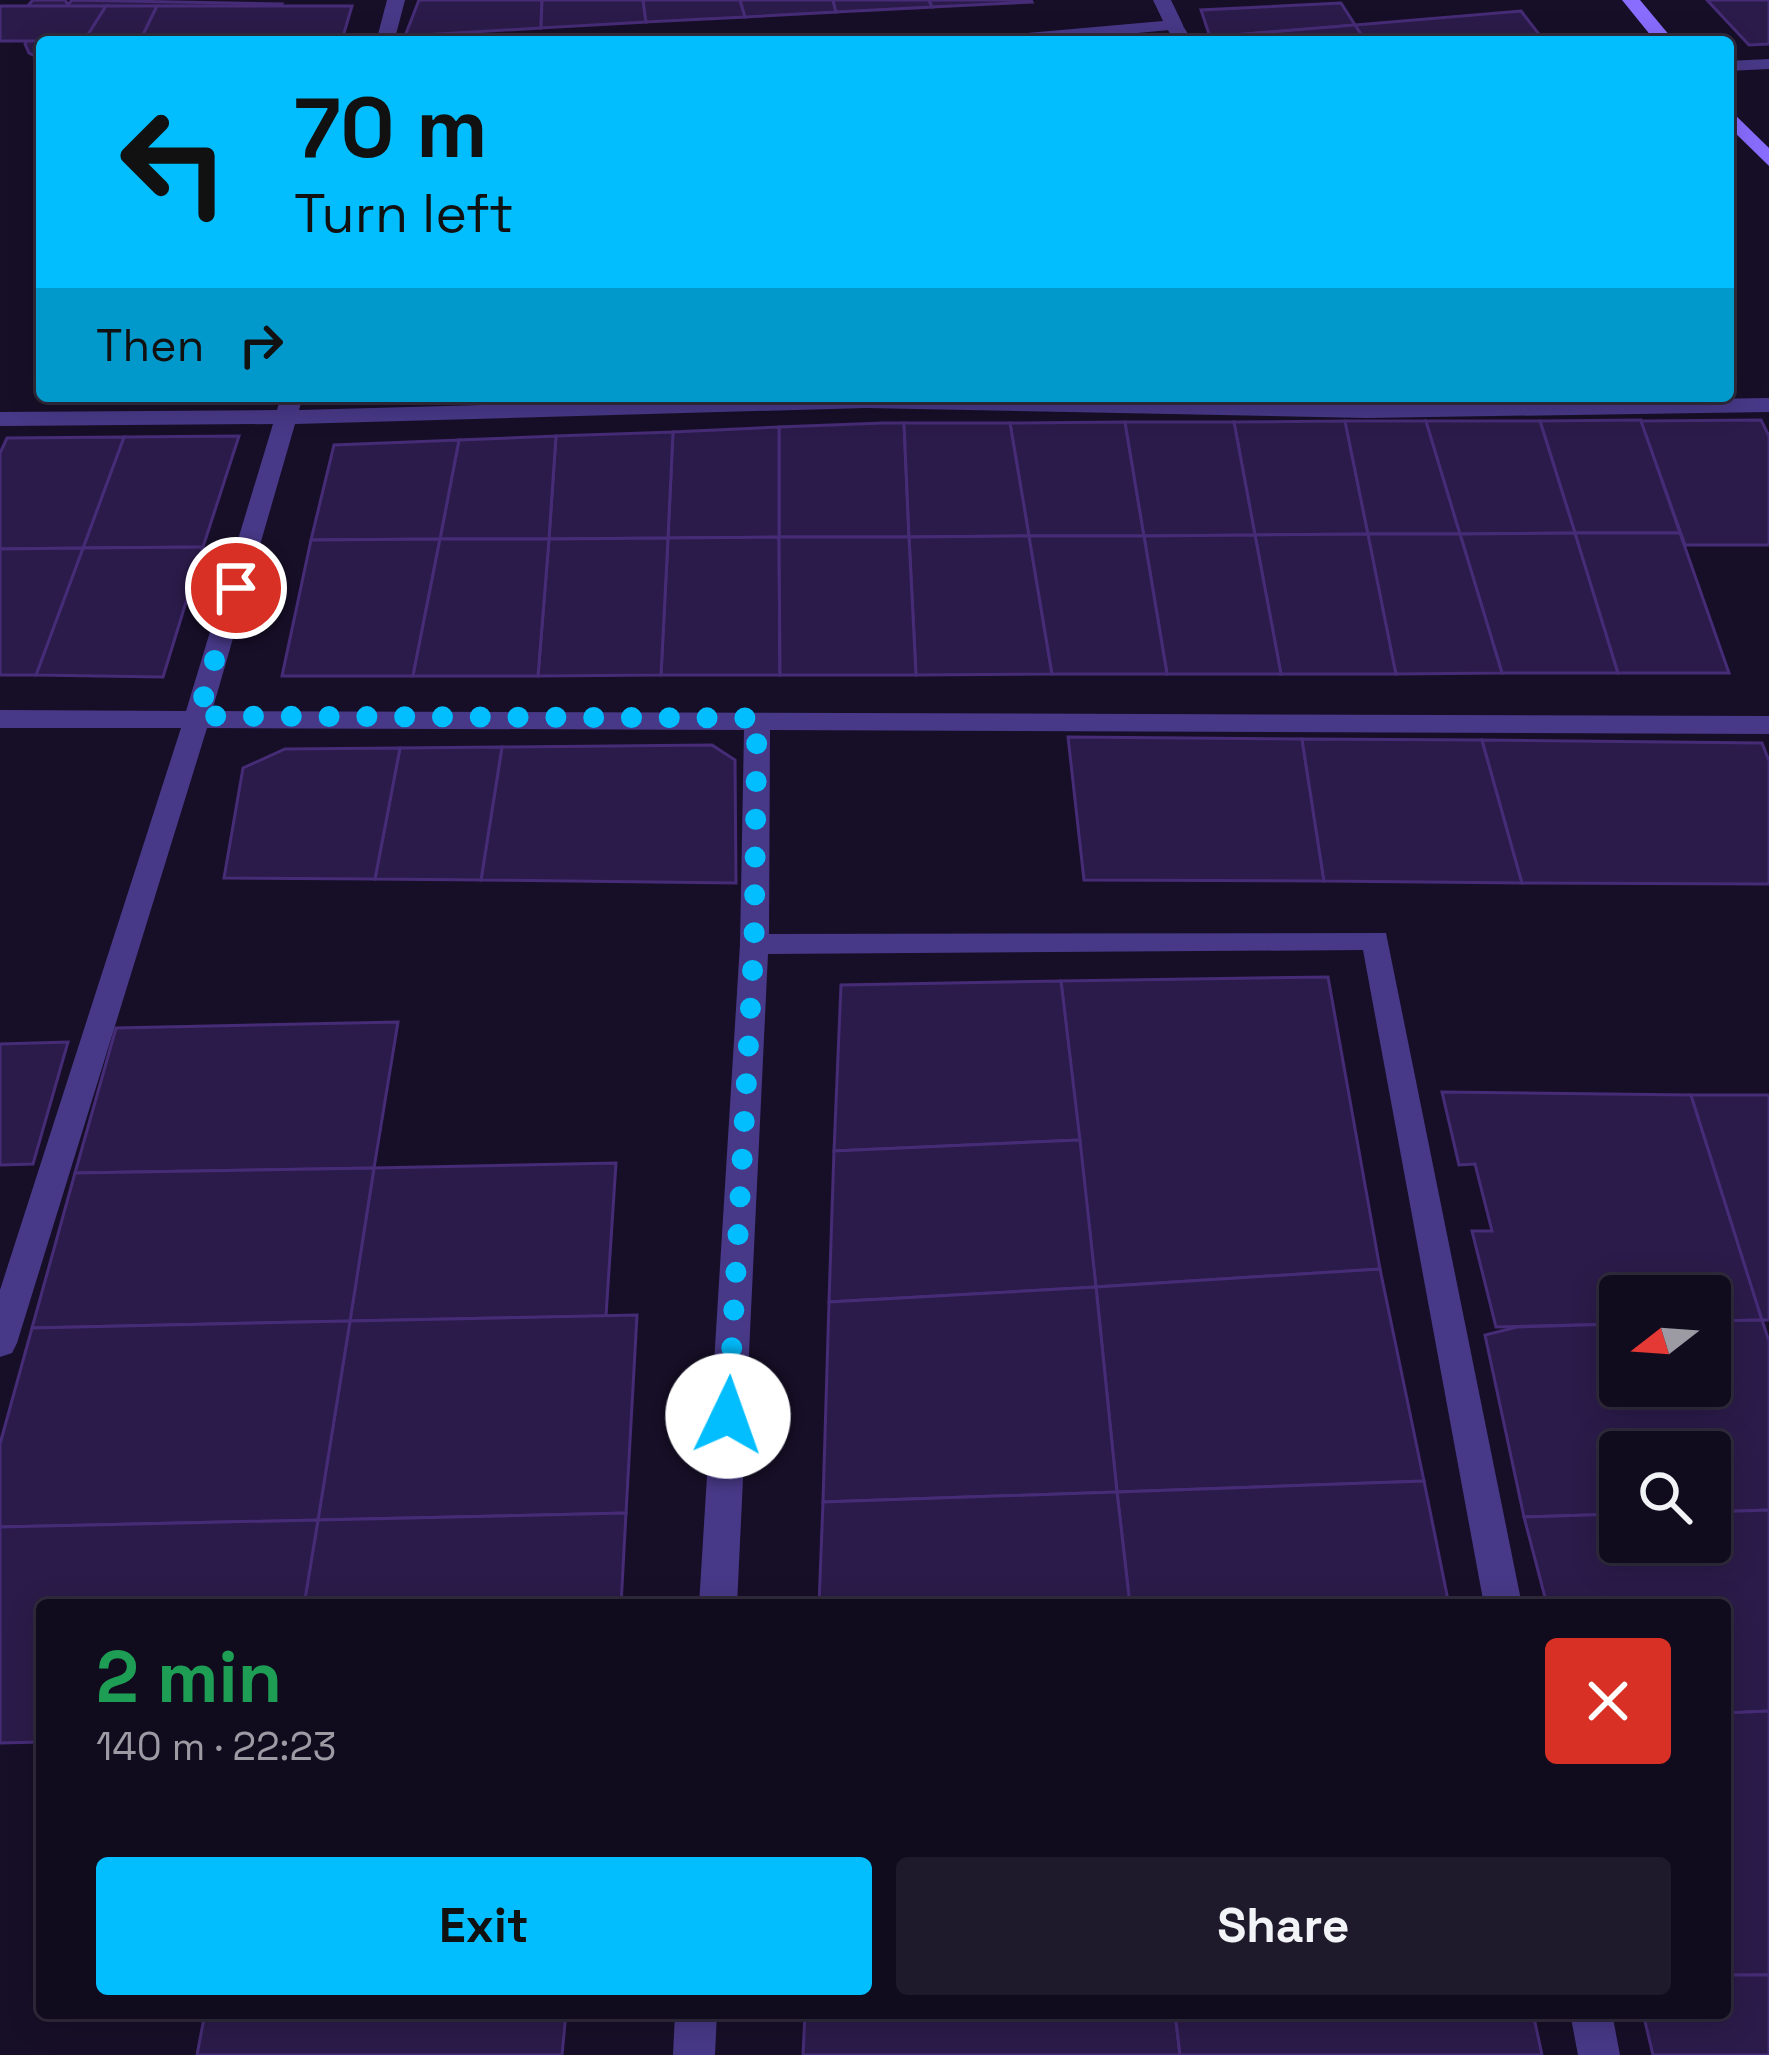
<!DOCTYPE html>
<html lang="en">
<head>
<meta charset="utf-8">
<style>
  body { margin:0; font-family:"Space Grotesk",sans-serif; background:#1e192b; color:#f1f3f6; height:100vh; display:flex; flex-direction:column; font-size:45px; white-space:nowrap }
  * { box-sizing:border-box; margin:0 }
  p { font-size:39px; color:#9c9ba4 }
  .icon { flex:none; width:66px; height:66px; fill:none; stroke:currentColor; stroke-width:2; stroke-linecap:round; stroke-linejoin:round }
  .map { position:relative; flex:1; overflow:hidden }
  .details { position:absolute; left:36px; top:1599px; width:1695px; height:420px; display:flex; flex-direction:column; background:#110b1e; border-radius:12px; box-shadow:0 6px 30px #0003,0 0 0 3px #302b3c }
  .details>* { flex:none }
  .guide { position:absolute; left:36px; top:36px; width:1698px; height:366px; border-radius:12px; box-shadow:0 6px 30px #0003,0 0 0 3px #302b3c; background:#02beff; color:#111; overflow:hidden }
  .needle { width:78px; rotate:253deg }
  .fabs { position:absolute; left:1599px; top:1275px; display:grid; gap:24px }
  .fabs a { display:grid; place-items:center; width:132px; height:132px; border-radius:12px; background:#110b1e; box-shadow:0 6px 30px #0003,0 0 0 3px #302b3c; font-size:60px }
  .pin { position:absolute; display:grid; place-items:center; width:102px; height:102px; color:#fff; margin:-51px; border:6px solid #fff; border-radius:50%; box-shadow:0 3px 12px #0007 }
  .me { position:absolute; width:132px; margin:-66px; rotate:3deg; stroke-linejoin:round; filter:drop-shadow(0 0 9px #0008) }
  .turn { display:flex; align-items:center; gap:42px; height:252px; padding:0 60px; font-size:54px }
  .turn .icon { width:156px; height:156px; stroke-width:2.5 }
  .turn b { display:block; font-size:84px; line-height:102px }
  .then { display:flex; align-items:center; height:114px; padding:0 60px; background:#0003; gap:24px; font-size:45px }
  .round { display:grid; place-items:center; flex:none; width:126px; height:126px; border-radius:12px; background:#1e192b }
  .summary { display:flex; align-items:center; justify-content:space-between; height:204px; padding:0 60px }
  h1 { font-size:72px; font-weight:600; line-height:90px; color:#1e9e55 }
  .cta { display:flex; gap:24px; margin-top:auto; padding:24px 60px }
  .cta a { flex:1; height:138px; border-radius:12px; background:#02beff; color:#111; font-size:48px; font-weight:600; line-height:138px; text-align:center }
  .cta a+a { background:#1e192b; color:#f1f3f6 }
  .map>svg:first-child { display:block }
</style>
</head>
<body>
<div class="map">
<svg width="1769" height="2055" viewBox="0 0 1769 2055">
  <rect width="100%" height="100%" fill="#170f28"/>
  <!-- building -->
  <g fill="#2b1b4a" stroke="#462c76" stroke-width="3">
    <path d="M33 0H65L68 5 72 0 282 4 279 10 345 11 332 40 126 37 124 42H42V59L29 53 25 44 31 35H0V18L16 19Z"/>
    <path d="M419 0H542L541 28 405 36Z"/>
    <path d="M542 0H643L646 22 541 28Z"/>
    <path d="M643 0H740L745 17 646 22Z"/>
    <path d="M740 0H833L836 12 745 17Z"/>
    <path d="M833 0H929L932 7 836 12Z"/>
    <path d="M929 0H1031L1032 2 932 7Z"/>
    <path d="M1707 0H1769V44L1749 45Z"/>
    <path d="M1341 3 1355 25 1210 37 1201 10Z"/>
    <path d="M0 6H106L84 41H0Z"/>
    <path d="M106 6H157L140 41H84Z"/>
    <path d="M157 6H352L342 40 140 41Z"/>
    <path d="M1521 11 1545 42H1366L1355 25Z"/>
    <path d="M1355 25 1366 42H1212L1210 37Z"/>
    <path d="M1641 420 1680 533H1575L1540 421Z"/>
    <path d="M1761 420 1769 436V545H1685L1641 421Z"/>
    <path d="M1345 421 1368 534 1255 535 1234 422Z"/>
    <path d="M1345 421H1426L1460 534H1368Z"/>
    <path d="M1426 421H1540L1575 533 1460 534Z"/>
    <path d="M1125 422 1144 536H1029L1010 423Z"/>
    <path d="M1125 422H1234L1255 535 1144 536Z"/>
    <path d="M883 423H904L909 537H779V427Z"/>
    <path d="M904 423H1010L1029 536 909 537Z"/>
    <path d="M779 427V537L668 538 673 432Z"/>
    <path d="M673 432 668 538 549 539 556 436Z"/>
    <path d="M239 436 203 547 83 548 124 437Z"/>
    <path d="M556 436 549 539H440L459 440Z"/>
    <path d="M124 437 83 548 0 549V453L7 438Z"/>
    <path d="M459 440 440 539 311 540 334 445Z"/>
    <path d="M1575 533 1618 673H1502L1460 534Z"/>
    <path d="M1575 533H1680L1729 673H1618Z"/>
    <path d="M1368 534 1396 674H1281L1255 535Z"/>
    <path d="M1368 534H1460L1502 673 1396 674Z"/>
    <path d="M1255 535 1281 674H1167L1144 536Z"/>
    <path d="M1029 536 1052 674 916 675 909 537Z"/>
    <path d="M1029 536H1144L1167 674H1052Z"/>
    <path d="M779 537 780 675H661L668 538Z"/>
    <path d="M779 537H909L916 675H780Z"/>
    <path d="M668 538 661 675 538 676 549 539Z"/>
    <path d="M440 539 413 676H282L311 540Z"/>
    <path d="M440 539H549L538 676H413Z"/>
    <path d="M203 547 163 677 36 675 83 548Z"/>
    <path d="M83 548 36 675H0V549Z"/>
    <path d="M1068 737 1302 739 1324 881 1084 880Z"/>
    <path d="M1302 739 1482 740 1522 883 1324 881Z"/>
    <path d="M1482 740 1762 743 1769 761V884L1522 883Z"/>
    <path d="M712 745 735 760 736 883 481 880 502 747Z"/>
    <path d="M502 747 481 880 375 879 400 748Z"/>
    <path d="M400 748 375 879 224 878 243 768 285 749Z"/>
    <path d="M1328 977 1380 1269 1096 1287 1061 981Z"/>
    <path d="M1061 981 1080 1140 834 1151 841 985Z"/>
    <path d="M398 1022 374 1168 75 1173 116 1028Z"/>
    <path d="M68 1042 33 1164 0 1165V1044Z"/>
    <path d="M1442 1092 1691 1095 1762 1320 1710 1321V1296H1620V1324L1496 1327 1472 1231H1492L1475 1164 1459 1165Z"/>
    <path d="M1691 1095H1769V1320H1762Z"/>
    <path d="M1080 1140 1096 1287 829 1302 834 1151Z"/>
    <path d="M616 1163 606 1316 350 1321 374 1168Z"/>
    <path d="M374 1168 350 1321 32 1328 75 1173Z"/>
    <path d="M1380 1269 1424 1481 1117 1492 1096 1287Z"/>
    <path d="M1096 1287 1117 1492 823 1502 829 1302Z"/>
    <path d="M637 1315 626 1513 318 1520 350 1321Z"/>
    <path d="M1762 1320 1769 1341V1510L1710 1512V1452H1620V1514L1524 1517 1485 1335 1517 1327 1620 1324V1386H1710V1321Z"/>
    <path d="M350 1321 318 1520 0 1527V1444L32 1328Z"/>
    <path d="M1424 1481 1449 1605H1130L1117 1492Z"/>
    <path d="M1117 1492 1130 1605H819L823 1502Z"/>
    <path d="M1769 1510V1711L1725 1713V1605H1547L1524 1517 1620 1514V1542H1710V1512Z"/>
    <path d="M626 1513 621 1605H304L318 1520Z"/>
    <path d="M318 1520 304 1605H42V1742L0 1743V1527Z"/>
    <path d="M1769 1711V1975H1725V1713Z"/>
    <path d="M1725 1975H1769V2055H1653L1643 2013H1725Z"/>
    <path d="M205 2013H566L562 2055H197Z"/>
    <path d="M805 2013H1175L1180 2055H803Z"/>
    <path d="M1175 2013H1533L1542 2055H1180Z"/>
  </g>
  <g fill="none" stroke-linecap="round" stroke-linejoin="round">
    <!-- service -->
    <g fill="#483988" fill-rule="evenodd">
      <path d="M1168 21H1180L1193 42H1175L1165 25Z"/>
      <path d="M1769 59V69L1728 71V61Z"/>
    </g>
    <!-- minor -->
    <g fill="#483988" fill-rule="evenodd">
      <path d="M387 0H405L394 42H376Z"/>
      <path d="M1153 0H1171L1183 25 1180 29 1042 42H972L981 37 1163 21Z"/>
      <path d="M281 396H303L299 410 804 396 1366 404 1769 398V412L1366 418 866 408 295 424 212 711 1769 716V734L770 730 769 934 1386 933 1522 1605H1484L1363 950 768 954 737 1605H699L740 944 744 730 207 728 17 1343 12 1353 0 1357V1290L181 728H0V710L186 711 273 424 0 426V412L277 410Z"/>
      <path d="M675 2013H717L715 2055H673Z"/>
      <path d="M1570 2013H1612L1620 2055H1578Z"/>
    </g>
    <!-- secondary -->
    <g fill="#886dff" fill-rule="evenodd">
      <path d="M1622 0H1640L1675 42H1656Z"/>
      <path d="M1728 108 1769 148V166L1728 126Z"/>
    </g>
  </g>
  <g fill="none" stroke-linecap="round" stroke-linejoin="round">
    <!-- route -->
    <path stroke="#02beff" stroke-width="21" stroke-dasharray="0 37.8" d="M236 588 198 716 757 718 754 944 728 1416"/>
  </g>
</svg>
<div class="fabs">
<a><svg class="needle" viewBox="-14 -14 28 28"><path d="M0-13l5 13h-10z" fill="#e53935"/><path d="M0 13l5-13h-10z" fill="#9c9ba4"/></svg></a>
<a><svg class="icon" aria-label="search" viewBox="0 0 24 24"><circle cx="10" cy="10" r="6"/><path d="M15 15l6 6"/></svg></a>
</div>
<div class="pin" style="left:236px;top:588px;background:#d93025"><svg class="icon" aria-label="arrive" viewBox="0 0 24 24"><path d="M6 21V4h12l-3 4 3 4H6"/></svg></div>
<svg class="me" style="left:728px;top:1416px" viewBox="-20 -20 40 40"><circle r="19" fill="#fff"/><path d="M0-13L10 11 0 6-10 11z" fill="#02beff"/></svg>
<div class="guide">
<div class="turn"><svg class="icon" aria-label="left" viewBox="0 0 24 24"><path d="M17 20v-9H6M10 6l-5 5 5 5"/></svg><div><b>70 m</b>Turn left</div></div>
<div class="then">Then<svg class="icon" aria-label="right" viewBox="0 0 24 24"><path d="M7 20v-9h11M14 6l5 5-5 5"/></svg></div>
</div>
<section class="details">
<div class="summary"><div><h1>2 min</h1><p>140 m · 22:23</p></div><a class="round" style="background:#d93025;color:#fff"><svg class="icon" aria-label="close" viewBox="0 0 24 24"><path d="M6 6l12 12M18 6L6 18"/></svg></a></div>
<div class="cta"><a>Exit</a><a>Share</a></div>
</section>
</div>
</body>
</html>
